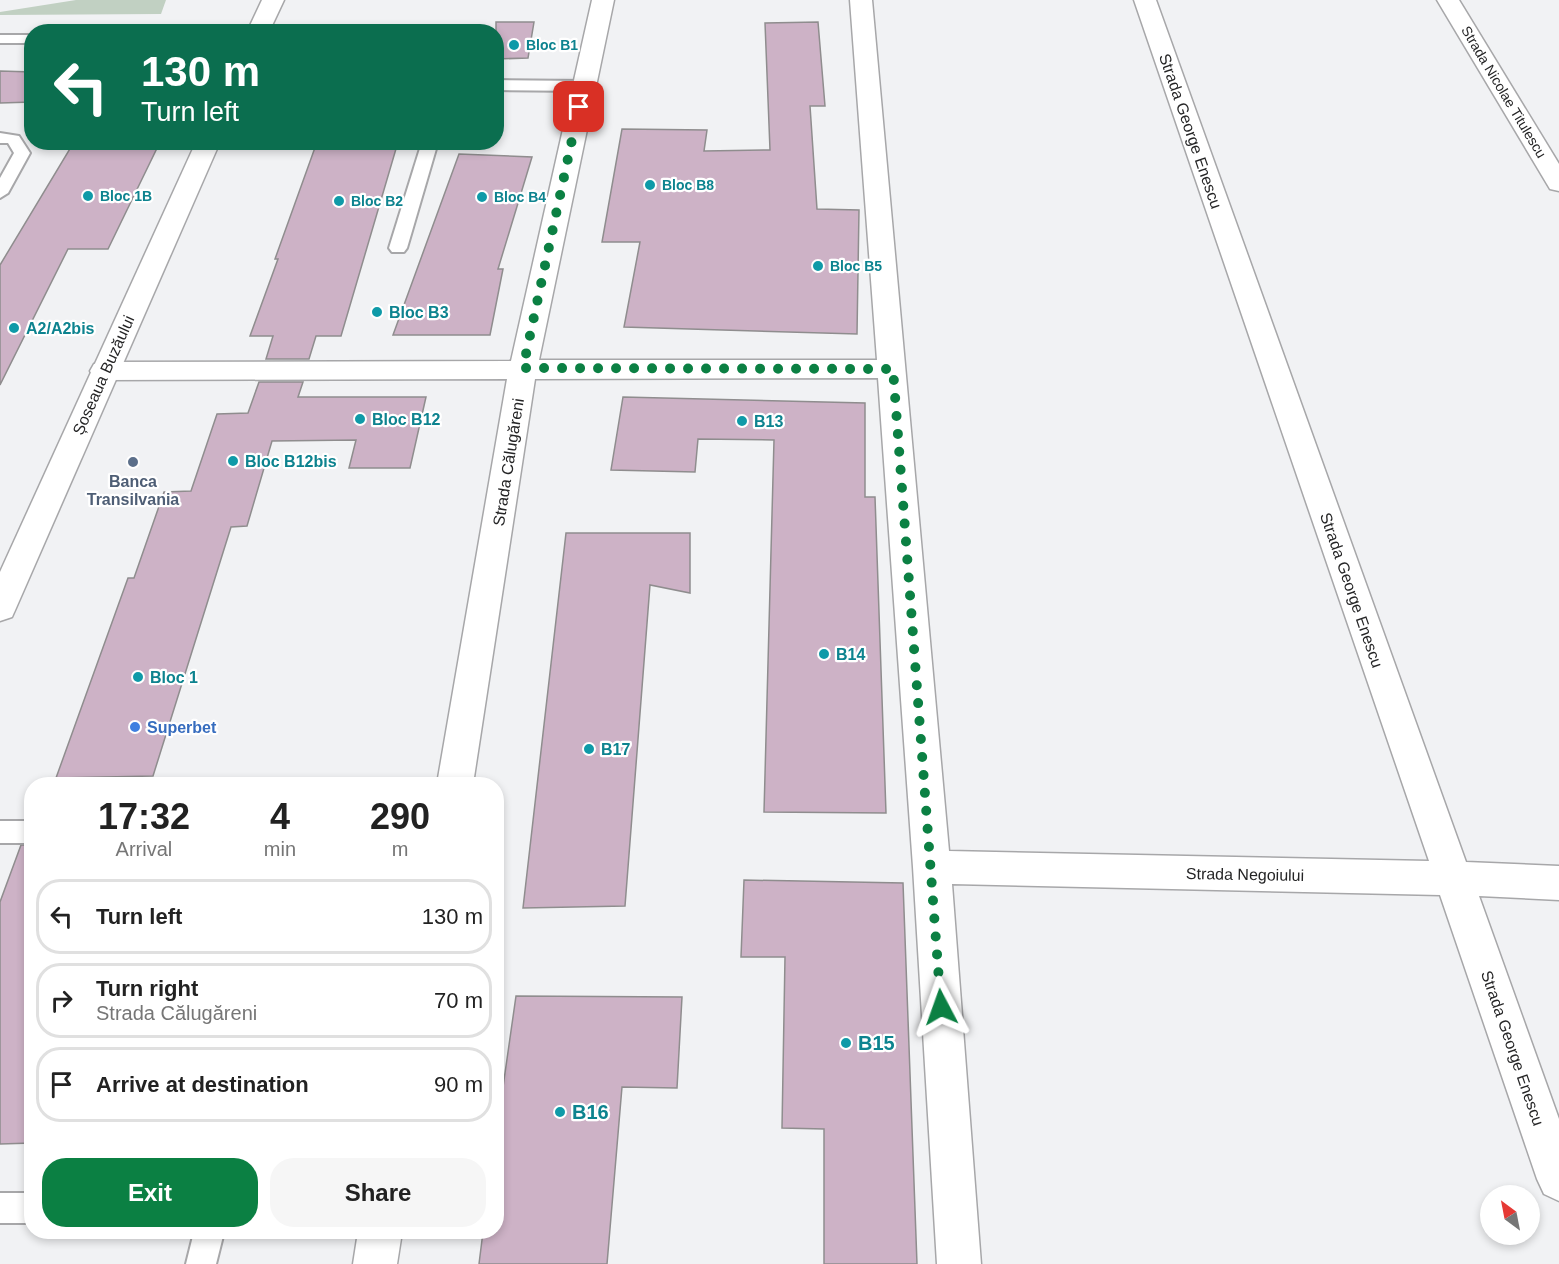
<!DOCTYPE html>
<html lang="en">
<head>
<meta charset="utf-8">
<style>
  body { margin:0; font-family:Helvetica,sans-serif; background:#f6f6f6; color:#222; height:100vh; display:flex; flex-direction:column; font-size:22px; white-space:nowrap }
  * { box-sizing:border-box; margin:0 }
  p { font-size:20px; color:#767676 }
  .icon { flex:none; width:33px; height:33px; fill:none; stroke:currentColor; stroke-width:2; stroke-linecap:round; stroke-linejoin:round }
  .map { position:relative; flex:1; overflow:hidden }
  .side { position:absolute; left:24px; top:777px; width:480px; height:462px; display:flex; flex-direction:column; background:#fff; border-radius:24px; box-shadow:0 3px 9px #0003 }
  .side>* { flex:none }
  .guide { position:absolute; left:24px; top:24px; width:480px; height:126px; border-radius:24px; box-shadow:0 3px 9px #0003; background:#0b6e4f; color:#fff; overflow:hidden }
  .needle { width:39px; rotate:328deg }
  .buttons { position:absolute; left:1480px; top:1185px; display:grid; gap:12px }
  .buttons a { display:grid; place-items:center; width:60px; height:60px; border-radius:50%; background:#fff; box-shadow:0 3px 9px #0003; font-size:30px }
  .pin { position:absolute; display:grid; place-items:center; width:51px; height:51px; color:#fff; margin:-26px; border-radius:12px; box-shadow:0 3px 9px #0006 }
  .me { position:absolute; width:66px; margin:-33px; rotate:356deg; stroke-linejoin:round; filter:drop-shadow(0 0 4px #0008) }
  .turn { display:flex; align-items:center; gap:21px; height:126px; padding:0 18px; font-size:27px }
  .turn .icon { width:78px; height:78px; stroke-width:2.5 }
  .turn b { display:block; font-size:42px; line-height:51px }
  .eta { display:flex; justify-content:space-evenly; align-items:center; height:102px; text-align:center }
  .eta b { font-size:36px; font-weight:800; line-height:42px }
  .action { display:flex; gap:12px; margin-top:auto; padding:12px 18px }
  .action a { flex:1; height:69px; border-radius:24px; background:#0b8043; color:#fff; font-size:24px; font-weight:800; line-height:69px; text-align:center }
  .action a+a { background:#f6f6f6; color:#222 }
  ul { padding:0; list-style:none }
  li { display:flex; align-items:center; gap:18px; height:75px; margin:0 12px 9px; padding:0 6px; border:3px solid #e0e0e0; border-radius:24px }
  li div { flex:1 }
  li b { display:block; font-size:22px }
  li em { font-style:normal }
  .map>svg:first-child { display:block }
</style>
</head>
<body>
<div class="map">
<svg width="1559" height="1264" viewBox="0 0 1559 1264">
  <rect width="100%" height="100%" fill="#f1f2f4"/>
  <!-- green -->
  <path fill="#c1d0c2" d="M76 0H166L161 14 0 15V12Z"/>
  <!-- building -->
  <g fill="#cdb2c6" stroke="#8f8d8e" stroke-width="1.5">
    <path d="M496 22H534L528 58 496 59Z"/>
    <path d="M818 22 825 106H810L817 209 859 210 857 334 624 327 640 242H602L622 129 707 130 704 151 770 150 765 23Z"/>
    <path d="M0 71 32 72V102L0 103Z"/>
    <path d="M74 142H160L108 249H68L0 385V265Z"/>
    <path d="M317 142H398L341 336H316L309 359H266L273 336H250L278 259H275Z"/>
    <path d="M459 154 532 157 498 269H503L490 335H393Z"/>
    <path d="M259 382H303L298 397H426L410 468H349L356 440 272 441 247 526 231 527 153 776 56 778 128 578H134L164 492 191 491 217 414 248 413Z"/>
    <path d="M623 397 865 403V497H875L886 813 764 812 774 440 698 439 695 472 611 470Z"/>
    <path d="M566 533H690V593L650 585 625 906 523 908Z"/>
    <path d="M21 845H32V1143L0 1144V902Z"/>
    <path d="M744 880 903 883 917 1264H824V1129L782 1128 785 957H741Z"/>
    <path d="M516 996 682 997 677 1088 622 1087 607 1264H479L483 1232H496V1136Z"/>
  </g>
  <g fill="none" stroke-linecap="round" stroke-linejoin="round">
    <defs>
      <g id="service">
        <rect x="0" y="35" width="32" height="8"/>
        <path d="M496 80 584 81 592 86 584 91 496 90Z"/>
        <path d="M0 133 19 136 30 153 8 193 0 198V178L14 153 8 143H0Z"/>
        <path d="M422 142H438L407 248 404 252H392L389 248Z"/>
        <rect x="0" y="821" width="32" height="22"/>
        <rect x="0" y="1193" width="32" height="30"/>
        <path d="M194 1232H224L216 1264H186Z"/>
      </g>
      <g id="minor">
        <path d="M592 0H614L539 360H877L850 0H872L949 851 1429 861 1134 0H1156L1466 862 1559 866V900L1479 896 1559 1119V1201L1544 1194 1537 1179 1440 895 952 884 981 1264H937L913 867 878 378 535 379 473 784H437L507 379 104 380 94 378 90 371 94 364 104 362 511 361Z"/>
        <path d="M1437 0H1459L1559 164V191L1550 189 1547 184Z"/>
        <path d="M358 1232H402L397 1264H353Z"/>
      </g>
      <g id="primary">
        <path d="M262 0H284L269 32H247Z"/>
        <path d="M196 142H220L16 608 12 617 0 621V572Z"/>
      </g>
    </defs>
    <!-- service casing -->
    <use href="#service" stroke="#a7a7a9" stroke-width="4"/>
    <!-- minor casing -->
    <use href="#minor" stroke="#a7a7a9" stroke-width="3"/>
    <!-- primary casing -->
    <use href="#primary" stroke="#a7a7a9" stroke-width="3"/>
    <!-- service -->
    <use href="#service" fill="#fff" fill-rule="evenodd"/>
    <!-- minor -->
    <use href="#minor" fill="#fff" fill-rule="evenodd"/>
    <!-- primary -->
    <use href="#primary" fill="#fff" fill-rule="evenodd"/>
  </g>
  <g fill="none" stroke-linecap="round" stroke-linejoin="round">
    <!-- route -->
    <path stroke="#0b8043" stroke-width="10" stroke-dasharray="0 18" d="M579 107 523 368 893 369 941 1007"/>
  </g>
  <!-- markers -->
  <g fill="#0f9aa8" stroke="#fff" stroke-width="2">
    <circle cx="514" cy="45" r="6"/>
    <circle cx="650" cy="185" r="6"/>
    <circle cx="88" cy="196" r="6"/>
    <circle cx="482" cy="197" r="6"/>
    <circle cx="339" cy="201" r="6"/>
    <circle cx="818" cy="266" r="6"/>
    <circle cx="377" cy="312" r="6"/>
    <circle cx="14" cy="328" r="6"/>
    <circle cx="360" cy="419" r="6"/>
    <circle cx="742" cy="421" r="6"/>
    <circle cx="233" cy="461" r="6"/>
    <circle cx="824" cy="654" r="6"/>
    <circle cx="138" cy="677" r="6"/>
    <circle cx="589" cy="749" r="6"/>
    <circle cx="846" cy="1043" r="6"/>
    <circle cx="560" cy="1112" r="6"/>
  </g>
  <circle fill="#5c6f8a" stroke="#fff" stroke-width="2" cx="133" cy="462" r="6"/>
  <circle fill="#3f7fe0" stroke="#fff" stroke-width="2" cx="135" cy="727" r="6"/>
  <g text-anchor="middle" stroke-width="4.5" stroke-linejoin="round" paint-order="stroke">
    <!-- far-culture labels -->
    <g font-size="14" font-weight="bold" fill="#0d838f" stroke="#fff" text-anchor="start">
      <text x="526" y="50">Bloc B1</text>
      <text x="662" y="190">Bloc B8</text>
      <text x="100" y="201">Bloc 1B</text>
      <text x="494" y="202">Bloc B4</text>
      <text x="351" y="206">Bloc B2</text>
      <text x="830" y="271">Bloc B5</text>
    </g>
    <!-- far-street labels -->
    <g font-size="14" fill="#252526" stroke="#fff">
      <text transform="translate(1504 92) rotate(59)" y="5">Strada Nicolae Titulescu</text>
    </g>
    <!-- street labels -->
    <g font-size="16" fill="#252526" stroke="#fff">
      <text transform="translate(1191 131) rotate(71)" y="6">Strada George Enescu</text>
      <text transform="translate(103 375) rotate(-66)" y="6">Șoseaua Buzăului</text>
      <text transform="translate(508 462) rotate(-81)" y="6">Strada Călugăreni</text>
      <text transform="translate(1352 590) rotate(71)" y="6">Strada George Enescu</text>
      <text transform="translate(1245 874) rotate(1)" y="6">Strada Negoiului</text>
      <text transform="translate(1513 1048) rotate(71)" y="6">Strada George Enescu</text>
    </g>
    <!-- culture labels -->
    <g font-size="16" font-weight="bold" fill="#0d838f" stroke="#fff" text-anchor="start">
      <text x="389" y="318">Bloc B3</text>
      <text x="26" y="334">A2/A2bis</text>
      <text x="372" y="425">Bloc B12</text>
      <text x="754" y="427">B13</text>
      <text x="245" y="467">Bloc B12bis</text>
      <text x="836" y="660">B14</text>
      <text x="150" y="683">Bloc 1</text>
      <text x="601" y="755">B17</text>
    </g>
    <!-- service labels -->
    <g font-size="16" font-weight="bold" fill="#4e5e75" stroke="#fff">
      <text x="133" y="487">Banca<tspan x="133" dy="18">Transilvania</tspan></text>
    </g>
    <!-- shop labels -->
    <g font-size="16" font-weight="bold" fill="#366cbe" stroke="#fff" text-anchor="start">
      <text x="147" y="733">Superbet</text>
    </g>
    <!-- near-culture labels -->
    <g font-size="20" font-weight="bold" fill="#0d838f" stroke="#fff" text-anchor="start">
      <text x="858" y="1050">B15</text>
      <text x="572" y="1119">B16</text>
    </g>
  </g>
</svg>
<div class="buttons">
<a><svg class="needle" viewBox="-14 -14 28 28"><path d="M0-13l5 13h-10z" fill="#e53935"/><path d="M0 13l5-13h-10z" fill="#767676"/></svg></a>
</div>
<div class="pin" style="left:579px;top:107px;background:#d93025"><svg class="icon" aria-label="arrive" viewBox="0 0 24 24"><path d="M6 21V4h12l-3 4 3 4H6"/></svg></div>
<svg class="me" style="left:941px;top:1007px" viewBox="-20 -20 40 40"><path d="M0-17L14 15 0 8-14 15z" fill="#0b8043" stroke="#fff" stroke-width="4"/></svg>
<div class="guide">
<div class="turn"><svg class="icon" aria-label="left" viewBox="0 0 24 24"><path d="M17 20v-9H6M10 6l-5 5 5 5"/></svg><div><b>130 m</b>Turn left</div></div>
</div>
<section class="side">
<div class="eta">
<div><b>17:32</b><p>Arrival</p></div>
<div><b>4</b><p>min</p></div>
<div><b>290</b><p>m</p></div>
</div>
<ul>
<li><svg class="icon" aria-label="left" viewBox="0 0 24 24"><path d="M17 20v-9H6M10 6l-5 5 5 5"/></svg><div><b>Turn left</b></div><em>130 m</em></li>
<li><svg class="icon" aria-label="right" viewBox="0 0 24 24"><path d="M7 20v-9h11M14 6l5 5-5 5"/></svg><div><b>Turn right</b><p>Strada Călugăreni</p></div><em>70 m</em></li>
<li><svg class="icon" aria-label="arrive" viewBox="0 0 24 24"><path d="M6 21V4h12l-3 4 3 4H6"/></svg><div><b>Arrive at destination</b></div><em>90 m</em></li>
</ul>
<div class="action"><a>Exit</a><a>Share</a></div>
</section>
</div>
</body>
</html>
